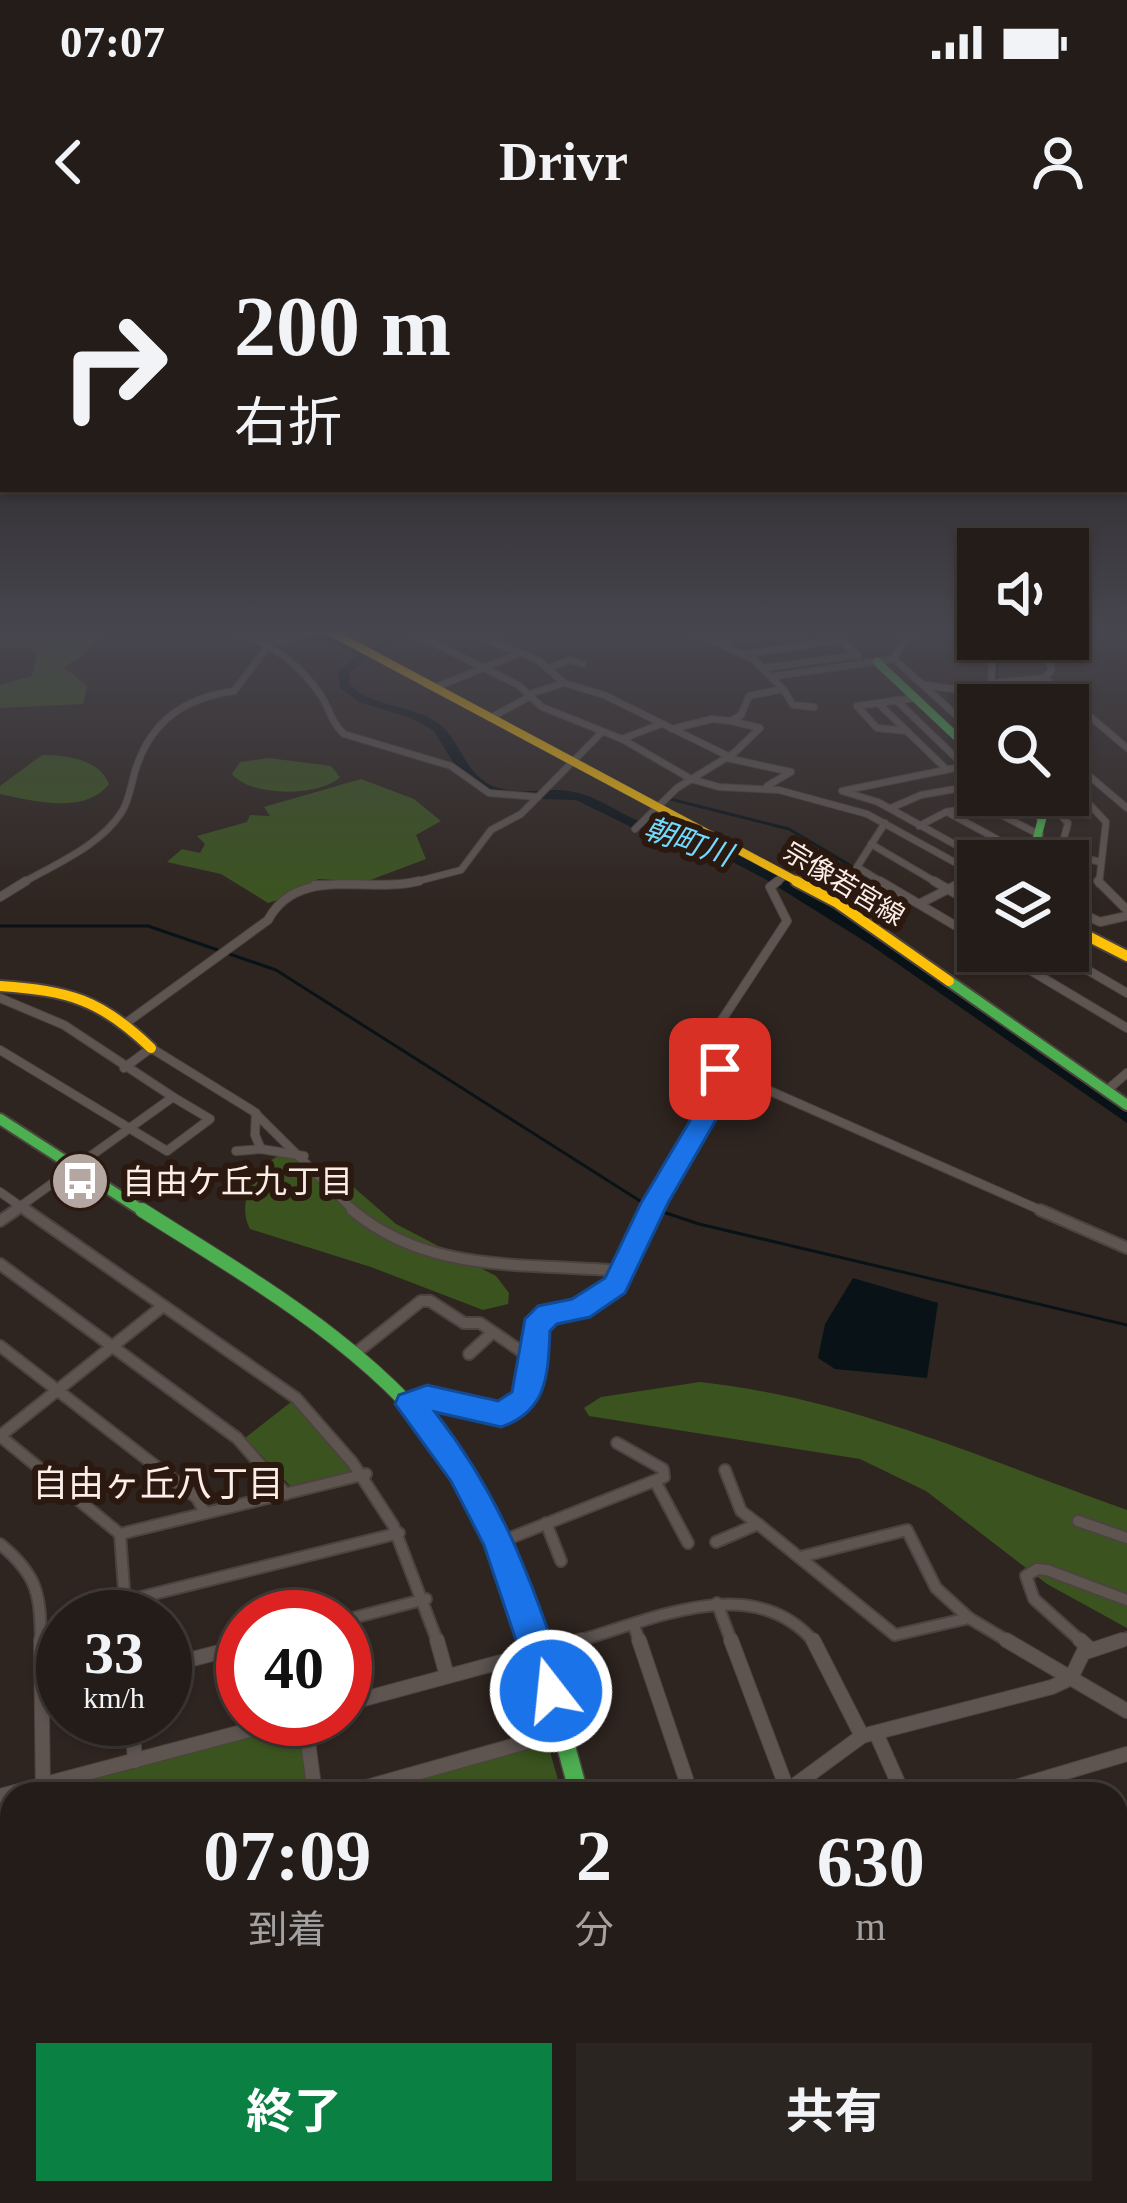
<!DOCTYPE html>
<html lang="ja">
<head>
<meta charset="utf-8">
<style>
  body { margin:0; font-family:"Times New Roman","Noto Sans JP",serif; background:#2b2521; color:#f1f3f6; height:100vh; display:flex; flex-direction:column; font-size:45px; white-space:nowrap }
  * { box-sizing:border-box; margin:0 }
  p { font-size:39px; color:#a3a1a2 }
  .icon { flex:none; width:66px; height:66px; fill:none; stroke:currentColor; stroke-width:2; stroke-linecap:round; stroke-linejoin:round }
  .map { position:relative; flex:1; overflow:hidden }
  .side { position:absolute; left:0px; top:1542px; width:1128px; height:423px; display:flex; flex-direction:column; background:#231c18; border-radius:36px 36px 0 0; box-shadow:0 3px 9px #0004,0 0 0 3px #403a37 }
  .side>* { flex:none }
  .hud { position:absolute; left:0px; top:0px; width:1128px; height:252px; box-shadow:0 3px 9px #0004,0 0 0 3px #403a37; background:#231c18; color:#f1f3f6; overflow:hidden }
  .tools { position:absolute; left:957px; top:288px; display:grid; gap:24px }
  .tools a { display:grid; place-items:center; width:132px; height:132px; border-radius:0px; background:#231c18; box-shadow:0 3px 9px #0004,0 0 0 3px #403a37; font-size:60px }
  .speed { position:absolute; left:36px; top:1350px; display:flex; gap:24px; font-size:60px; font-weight:700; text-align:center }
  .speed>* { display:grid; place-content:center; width:156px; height:156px; border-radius:50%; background:#231c18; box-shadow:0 3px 9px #0004,0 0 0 3px #403a37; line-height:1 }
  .speed small { font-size:30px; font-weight:400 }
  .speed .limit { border:18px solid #d22; background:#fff; color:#111 }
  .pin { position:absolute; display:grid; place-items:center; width:102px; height:102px; color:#fff; margin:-51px; border-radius:24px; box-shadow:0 6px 18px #0006 }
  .me { position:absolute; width:132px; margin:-66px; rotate:344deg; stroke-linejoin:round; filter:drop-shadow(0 0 9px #0008) }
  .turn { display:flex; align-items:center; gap:42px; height:252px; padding:0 36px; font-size:54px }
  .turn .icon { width:156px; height:156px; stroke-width:2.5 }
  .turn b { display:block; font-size:84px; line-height:102px }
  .eta { display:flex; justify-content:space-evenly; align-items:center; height:204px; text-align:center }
  .eta b { font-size:72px; font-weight:700; line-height:84px }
  .action { display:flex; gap:24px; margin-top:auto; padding:24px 36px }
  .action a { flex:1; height:138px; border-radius:0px; background:#0b8043; color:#fff; font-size:48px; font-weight:700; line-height:138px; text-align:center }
  .action a+a { background:#2b2521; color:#f1f3f6 }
  .status { display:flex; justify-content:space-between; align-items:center; height:84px; padding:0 60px; background:#231c18; direction:ltr }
  .status svg { height:33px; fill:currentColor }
  header { display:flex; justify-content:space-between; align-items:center; height:156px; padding:0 36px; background:#231c18; font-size:54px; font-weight:700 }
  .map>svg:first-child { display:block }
</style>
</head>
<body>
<div class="status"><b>07:07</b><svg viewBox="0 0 49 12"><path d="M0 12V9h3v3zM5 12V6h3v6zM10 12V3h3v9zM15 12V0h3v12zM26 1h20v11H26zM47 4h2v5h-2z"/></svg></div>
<header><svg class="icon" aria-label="back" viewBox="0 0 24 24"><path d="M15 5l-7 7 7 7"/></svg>Drivr<svg class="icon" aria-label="person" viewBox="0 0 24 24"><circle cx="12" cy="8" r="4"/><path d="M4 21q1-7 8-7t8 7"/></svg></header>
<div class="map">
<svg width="1127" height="1963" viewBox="0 0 1127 1963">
  <rect width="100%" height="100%" fill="#2f2520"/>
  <!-- green -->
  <g fill="#3b541f">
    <path d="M32 391H104L87 413 64 427 87 446 83 464 0 468V445L32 436 37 415 28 408 0 409V402Z"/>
    <path d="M42 515C67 515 99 519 109 544 85 575 33 561 0 554V546Z"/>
    <path d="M269 518 331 526 340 537C320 557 250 557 232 534L240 522Z"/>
    <path d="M361 539 414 559 441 581 416 595 426 619 365 642 318 639 299 653 268 663 221 634 167 622 182 609 200 613 205 604 197 596 247 582 250 575 270 576 264 567Z"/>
    <path d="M292 912 351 945 396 984 496 1036 509 1053 508 1064 483 1070 371 1027 250 989C234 961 260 915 292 912Z"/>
    <path d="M700 1142C848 1158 987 1220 1127 1270V1388L1047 1344 926 1251 860 1219 589 1176 584 1168 601 1157Z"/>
    <path d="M291 1162 354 1233 292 1248 245 1198Z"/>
    <path d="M298 1484 308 1554H50V1551Z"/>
    <path d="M547 1501 562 1554H356Z"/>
    <path d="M330 1953H670L673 1963H333Z"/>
  </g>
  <!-- water -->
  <g fill="#091317">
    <path d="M853 1038 938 1063 927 1138 835 1129 818 1118 825 1084Z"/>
    <path d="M423 1953H602L606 1963H427Z"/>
  </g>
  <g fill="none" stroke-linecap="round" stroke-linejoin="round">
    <!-- stream -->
    <g stroke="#091317" stroke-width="3">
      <path d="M989 399 998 415 996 441 1022 465"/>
      <path d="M365 416 392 399 386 391"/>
      <path d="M1068 511 1091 535"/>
      <path d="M670 559 789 589 856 629"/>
      <path d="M0 686H148L276 730 648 966"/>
      <path d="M657 970 699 984 1127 1085"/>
    </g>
    <!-- river -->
    <path fill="#091317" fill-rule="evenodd" d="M283 391 333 394 369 414V418L349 432 350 445C374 467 406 464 433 480 461 496 462 533 493 546 518 557 548 546 574 552 599 557 618 573 641 582 667 591 695 592 720 604 865 676 994 779 1127 869V883L869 704 765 639 702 606 633 588 576 560 508 558 479 550 459 532 434 491 411 478 359 462 340 448 338 431 357 416 327 399 300 400Z"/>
    <defs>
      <g id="street-far3">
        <path d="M237 391C273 407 297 421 320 454 330 468 330 481 344 494L451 526 489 553 538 557"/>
        <path d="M409 391 518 445 542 467 622 499 691 539 719 547 779 550 867 574 978 635"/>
        <path d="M465 391 538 420 564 443 604 455 728 516"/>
        <path d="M831 391 858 416"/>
        <path d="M1121 391 1127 392"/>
        <path d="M984 399 992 426 991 443 1015 465"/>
        <path d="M1037 399 1052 429 1045 438"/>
        <path d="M427 400 455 391"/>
        <path d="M726 401 804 391"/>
        <path d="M745 414 842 400"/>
        <path d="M894 419 903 402 920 391"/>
        <path d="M548 428 570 420 583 424"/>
        <path d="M764 428 857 415"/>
        <path d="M775 436 894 419 978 495"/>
        <path d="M991 443 1045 438 1127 508"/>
        <path d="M926 445 965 451 981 465"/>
        <path d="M434 448 518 414"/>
        <path d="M783 449 793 465 814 467"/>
        <path d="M530 454 564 443"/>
        <path d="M896 460 978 539"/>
        <path d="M878 463 946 529"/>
        <path d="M490 478 531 456"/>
        <path d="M672 489 712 479 731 481"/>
        <path d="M907 491 877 488 857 466 915 458"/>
        <path d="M622 499 661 484"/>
        <path d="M727 518 791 532 767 546"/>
        <path d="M1068 518 1127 568"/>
        <path d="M965 526 842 551 878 562 985 621"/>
        <path d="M1068 542 1106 582 1099 644"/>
        <path d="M1043 555 1068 583 1058 621"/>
        <path d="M984 566 1040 595"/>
        <path d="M891 568 921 555 978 545"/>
        <path d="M947 572 1032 618"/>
        <path d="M885 583 857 627 885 644"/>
        <path d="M919 586 946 572 1048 555"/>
        <path d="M635 589 677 548 734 513 760 488 731 481 741 475 749 456 783 449 754 420 693 391"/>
        <path d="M871 604 939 644"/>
        <path d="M1060 613 1101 622"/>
        <path d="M21 644C53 625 100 606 121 573 130 560 131 543 136 528 152 480 185 458 234 451L270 404 316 391"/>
        <path d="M314 644H329"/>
        <path d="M407 644 461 630 491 590 521 574 602 492"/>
        <path d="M774 644 786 635"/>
        <path d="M959 644 976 635"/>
      </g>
      <g id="street-far2">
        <path d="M880 641 978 699"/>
        <path d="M934 641 978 667"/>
        <path d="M1098 641 1127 670"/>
        <path d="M0 657 26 641"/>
        <path d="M919 664 964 641"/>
        <path d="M1068 667 1100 682 1127 676"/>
        <path d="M998 711 1127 788"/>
        <path d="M1055 711 1127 753"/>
        <path d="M0 758 64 785 173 857 11 973"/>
        <path d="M126 783 268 680C298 624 368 654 419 641"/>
        <path d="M0 810 167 911 210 879 173 857"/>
        <path d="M124 828 151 808 253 871 356 973"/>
        <path d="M720 829 1047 973"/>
        <path d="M1106 851 1127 833"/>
        <path d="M256 873 255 895 261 909"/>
        <path d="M236 911 261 909 304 916"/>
        <path d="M0 952 30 973"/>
        <path d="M650 973 720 852 723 843 710 798 787 681 770 647 778 641"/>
      </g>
      <g id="street-far1">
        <path d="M26 970 296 1158 352 1222 393 1285 438 1403"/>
        <path d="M352 970C430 1035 525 1022 620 1031"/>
        <path d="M1040 970 1127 1008"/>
        <path d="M0 981 16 970"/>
        <path d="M0 1024 237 1198 286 1254"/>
        <path d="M0 1106 197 1258 205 1273"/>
        <path d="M357 1112 421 1061H430L464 1083H480L531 1118"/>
        <path d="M469 1114 493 1092"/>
        <path d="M410 1164C448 1158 488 1186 522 1162 535 1137 526 1100 541 1082 552 1068 568 1072 584 1067 623 1052 635 1004 652 970"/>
        <path d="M0 1196 120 1294 126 1377"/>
        <path d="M0 1196 163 1066"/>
        <path d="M725 1230 741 1271 758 1284"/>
        <path d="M655 1241 688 1303"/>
        <path d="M1078 1281 1127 1298"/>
        <path d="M546 1283 561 1321"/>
        <path d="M120 1294 366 1234"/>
        <path d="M500 1302 664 1237 663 1229 617 1203"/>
        <path d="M716 1302 758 1284 895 1395 969 1378 1011 1403"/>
        <path d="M0 1304C39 1336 40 1355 41 1403"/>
        <path d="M800 1317 907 1290 936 1348 969 1378"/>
        <path d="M125 1361 399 1293"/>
        <path d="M717 1363 732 1403"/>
        <path d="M345 1380 426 1359"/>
        <path d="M634 1386 640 1403"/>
        <path d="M571 1403C648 1382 753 1328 815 1403"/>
        <path d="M1083 1403 1034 1359 1026 1336 1037 1329 1047 1330 1127 1360"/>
        <path d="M1113 1403 1127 1398"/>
      </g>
      <g id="street">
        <path d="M41 1400 43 1554"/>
        <path d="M437 1400 447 1436"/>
        <path d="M639 1400 691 1554"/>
        <path d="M731 1400 789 1554"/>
        <path d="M813 1400 862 1496"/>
        <path d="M1006 1400 1127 1471"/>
        <path d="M1080 1400 1090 1409"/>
        <path d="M165 1426 243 1406"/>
        <path d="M345 1464 582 1400"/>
        <path d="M132 1479 135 1521"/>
        <path d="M305 1479 315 1554"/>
        <path d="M876 1493 903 1554"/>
        <path d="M342 1554 562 1492"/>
        <path d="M783 1554 862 1496 1052 1447 1071 1438 1083 1413 1122 1400"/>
        <path d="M992 1554 1127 1514"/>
        <path d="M0 1556 291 1479"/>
        <path d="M1116 1613 1127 1610"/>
        <path d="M1116 1721 1127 1717"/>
        <path d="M1116 1875 1127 1870"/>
        <path d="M0 1937 12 1916"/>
        <path d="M322 1953 324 1963"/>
        <path d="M827 1953 830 1963"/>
        <path d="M945 1953 949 1963"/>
        <path d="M1083 1953 1087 1963"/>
        <path d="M88 1963 122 1953"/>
        <path d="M704 1963 719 1953"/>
      </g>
      <g id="fast-far3">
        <path d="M877 422 978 517"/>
        <path d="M1019 555 1042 579 1031 621"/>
      </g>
      <g id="fast-far2">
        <path d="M949 741 1127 865"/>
        <path d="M0 879 146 973"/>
      </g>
      <path id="fast-far1" d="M142 970C255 1042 383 1113 460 1228 496 1281 518 1341 538 1403"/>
      <path id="fast" d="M537 1400 579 1554"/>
      <path id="slow-far2" d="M329 391 802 644"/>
      <g id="slow-far1">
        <path d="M796 641 836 662 949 741"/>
        <path d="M1068 686 1127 716"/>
        <path d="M0 746C69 751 100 759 151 808"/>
      </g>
      <path id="slow" d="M694 1953 696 1963"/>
    </defs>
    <!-- street-far3 casing -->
    <use href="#street-far3" stroke="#4c433f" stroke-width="8"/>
    <!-- street-far2 casing -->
    <use href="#street-far2" stroke="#4c433f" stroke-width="10"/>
    <!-- street-far1 casing -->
    <use href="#street-far1" stroke="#4c433f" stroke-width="14"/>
    <!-- street casing -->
    <use href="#street" stroke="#4c433f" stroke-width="16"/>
    <!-- fast-far3 casing -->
    <use href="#fast-far3" stroke="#4c433f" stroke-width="9"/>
    <!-- fast-far2 casing -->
    <use href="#fast-far2" stroke="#4c433f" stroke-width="14"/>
    <!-- fast-far1 casing -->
    <use href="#fast-far1" stroke="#4c433f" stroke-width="16"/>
    <!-- fast casing -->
    <use href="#fast" stroke="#4c433f" stroke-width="21"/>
    <!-- slow-far2 casing -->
    <use href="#slow-far2" stroke="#4c433f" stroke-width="9"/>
    <!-- slow-far1 casing -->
    <use href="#slow-far1" stroke="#4c433f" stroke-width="14"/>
    <!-- slow casing -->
    <use href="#slow" stroke="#4c433f" stroke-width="21"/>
    <!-- street-far3 -->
    <use href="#street-far3" stroke="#5e5551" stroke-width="6"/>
    <!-- street-far2 -->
    <use href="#street-far2" stroke="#5e5551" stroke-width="8"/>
    <!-- street-far1 -->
    <use href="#street-far1" stroke="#5e5551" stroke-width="10"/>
    <!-- street -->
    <use href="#street" stroke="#5e5551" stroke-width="14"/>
    <!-- fast-far3 -->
    <use href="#fast-far3" stroke="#4caf50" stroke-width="8"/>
    <!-- fast-far2 -->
    <use href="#fast-far2" stroke="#4caf50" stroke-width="10"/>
    <!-- fast-far1 -->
    <use href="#fast-far1" stroke="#4caf50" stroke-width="14"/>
    <!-- fast -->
    <use href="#fast" stroke="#4caf50" stroke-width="18"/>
    <!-- slow-far2 -->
    <use href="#slow-far2" stroke="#ffc107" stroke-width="8"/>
    <!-- slow-far1 -->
    <use href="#slow-far1" stroke="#ffc107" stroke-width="10"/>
    <!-- slow -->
    <use href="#slow" stroke="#ffc107" stroke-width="18"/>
  </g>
  <!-- sky -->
  <linearGradient id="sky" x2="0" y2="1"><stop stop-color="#1a1412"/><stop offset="0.59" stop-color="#47464e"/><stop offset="1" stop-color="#47464e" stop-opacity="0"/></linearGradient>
  <rect width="1127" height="665" fill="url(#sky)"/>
  <!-- route -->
  <path fill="#1a73e8" stroke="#114b97" stroke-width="3" d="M720 821 732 829V852L668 963 625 1053 590 1077 557 1084 550 1091C548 1134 548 1171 501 1187L435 1172C506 1263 532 1344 569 1451L564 1464 551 1469 538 1464 533 1451 484 1305 451 1241 395 1164 399 1155 427 1145 498 1161 512 1152 525 1079 538 1066 572 1059 605 1038 641 963 707 852 708 829Z"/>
  <!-- icons -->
  <defs>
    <symbol id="bus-disc" viewBox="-11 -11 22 22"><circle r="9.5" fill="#b4a7a1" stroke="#2b1910"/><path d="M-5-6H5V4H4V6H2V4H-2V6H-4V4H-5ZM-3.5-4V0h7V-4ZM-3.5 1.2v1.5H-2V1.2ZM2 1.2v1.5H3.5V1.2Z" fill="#fff"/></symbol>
  </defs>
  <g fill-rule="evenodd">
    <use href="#bus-disc" x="47" y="908" width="66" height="66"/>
  </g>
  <g text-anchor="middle" stroke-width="12" stroke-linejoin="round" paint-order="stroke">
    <!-- far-street labels -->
    <g font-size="27" fill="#fbede7" stroke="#2b1910">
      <text transform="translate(844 644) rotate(31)" y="9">宗像若宮線</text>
    </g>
    <!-- far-water labels -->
    <g font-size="30" font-style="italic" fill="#71dafe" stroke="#2b1910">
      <text transform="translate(688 602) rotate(19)" y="10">朝町川</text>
    </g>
    <!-- poi labels -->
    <g font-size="33" fill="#fbede7" stroke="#2b1910" text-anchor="start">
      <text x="122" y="953">自由ケ丘九丁目</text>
    </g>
    <!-- neighbourhood labels -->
    <g font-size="36" fill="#fbede7" stroke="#2b1910">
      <text x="158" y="1256">自由ヶ丘八丁目</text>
    </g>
  </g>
</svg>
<div class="tools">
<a><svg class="icon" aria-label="sound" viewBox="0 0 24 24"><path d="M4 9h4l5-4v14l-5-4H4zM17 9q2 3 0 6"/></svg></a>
<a><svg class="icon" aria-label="search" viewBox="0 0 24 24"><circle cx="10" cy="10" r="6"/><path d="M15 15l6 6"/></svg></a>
<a><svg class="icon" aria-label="layers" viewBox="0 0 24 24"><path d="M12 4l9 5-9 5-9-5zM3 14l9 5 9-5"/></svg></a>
</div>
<div class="speed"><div>33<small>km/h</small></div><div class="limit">40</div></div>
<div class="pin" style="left:720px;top:829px;background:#d93025"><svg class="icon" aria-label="arrive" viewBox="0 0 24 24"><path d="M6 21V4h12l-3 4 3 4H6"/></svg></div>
<svg class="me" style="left:551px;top:1451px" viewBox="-20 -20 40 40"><circle r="17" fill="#1a73e8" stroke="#fff" stroke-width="3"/><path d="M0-11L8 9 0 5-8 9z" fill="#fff"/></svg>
<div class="hud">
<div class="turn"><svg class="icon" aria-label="right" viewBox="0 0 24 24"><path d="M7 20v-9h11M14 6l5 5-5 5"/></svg><div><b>200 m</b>右折</div></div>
</div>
<section class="side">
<div class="eta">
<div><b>07:09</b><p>到着</p></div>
<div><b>2</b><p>分</p></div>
<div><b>630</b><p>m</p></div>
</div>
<div class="action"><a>終了</a><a>共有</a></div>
</section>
</div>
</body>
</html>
